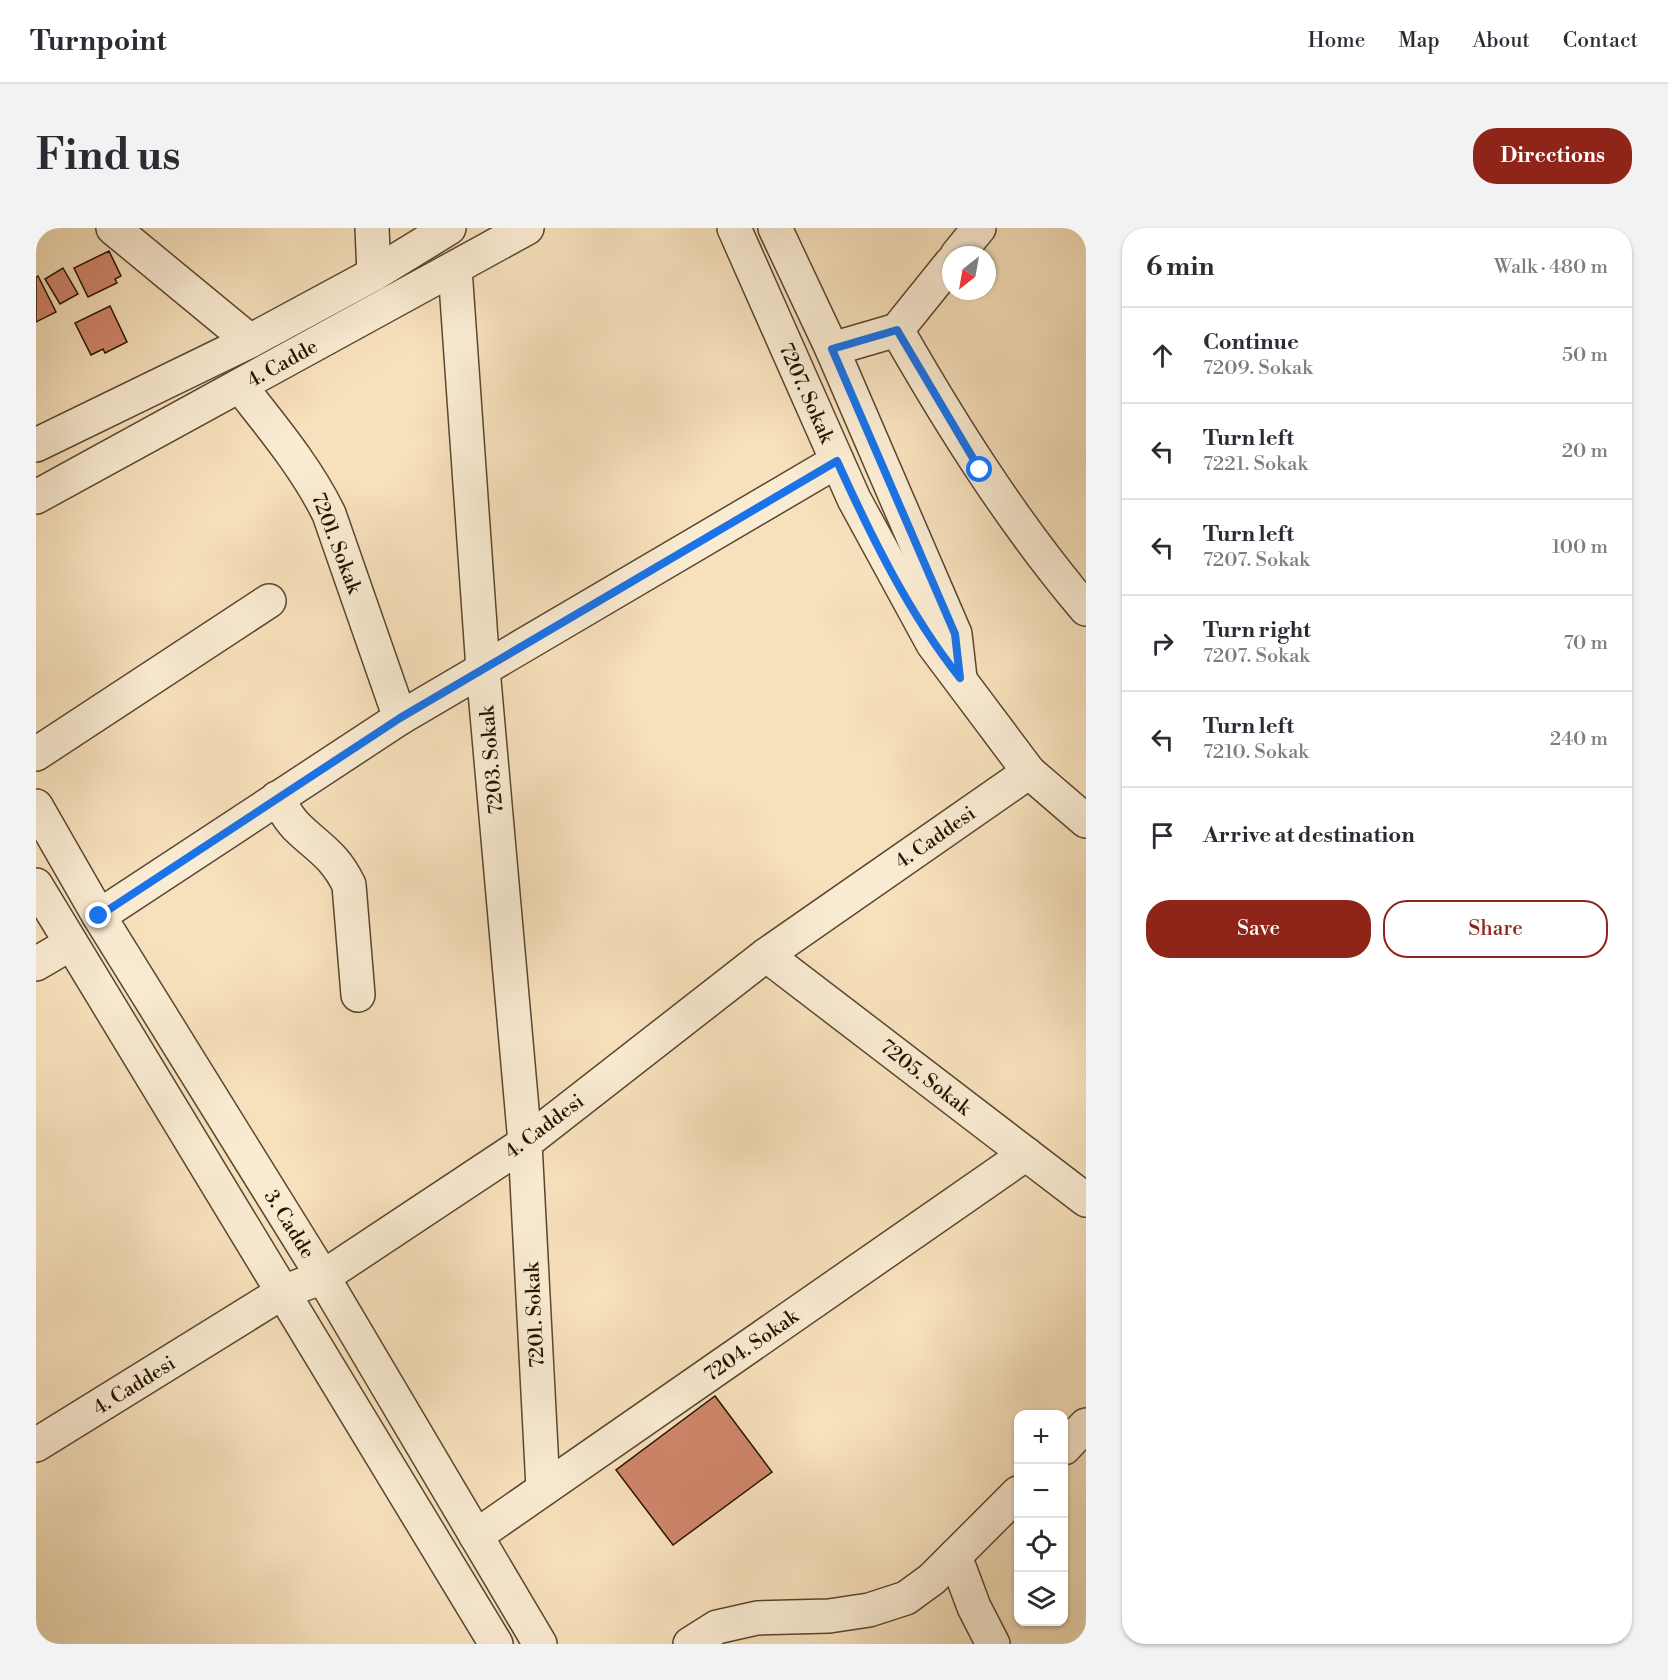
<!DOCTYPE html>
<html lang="en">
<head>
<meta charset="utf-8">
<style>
	body { margin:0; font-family:"Libre Bodoni",serif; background:#f2f2f3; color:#2b2b33 }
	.controls { position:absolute; right:18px; bottom:18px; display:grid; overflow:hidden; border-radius:12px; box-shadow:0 2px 4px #0004 }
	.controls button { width:54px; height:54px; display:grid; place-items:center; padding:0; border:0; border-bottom:2px solid #e1e1e2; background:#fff; color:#2b2b33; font:30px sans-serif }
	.compass { position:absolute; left:906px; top:18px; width:54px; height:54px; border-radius:50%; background:#fff; box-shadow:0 2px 4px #0004; rotate:211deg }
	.stop { position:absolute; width:18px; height:18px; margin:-14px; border:4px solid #1a73e8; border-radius:50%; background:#fff }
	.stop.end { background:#1a73e8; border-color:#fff; box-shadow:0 2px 6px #0008 }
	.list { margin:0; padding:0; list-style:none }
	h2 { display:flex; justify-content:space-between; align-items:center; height:78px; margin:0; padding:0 24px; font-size:26px }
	h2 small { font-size:20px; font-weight:400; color:#7c7c81 }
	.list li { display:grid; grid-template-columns:39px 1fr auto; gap:18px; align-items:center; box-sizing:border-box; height:96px; padding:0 24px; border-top:2px solid #e1e1e2 }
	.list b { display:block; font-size:22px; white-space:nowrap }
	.list p { margin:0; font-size:20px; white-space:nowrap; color:#7c7c81 }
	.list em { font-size:20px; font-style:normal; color:#7c7c81 }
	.actions { display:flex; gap:12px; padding:18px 24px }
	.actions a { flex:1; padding:14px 0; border:2px solid #8f2418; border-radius:24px; text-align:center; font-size:21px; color:#8f2418 }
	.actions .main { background:#8f2418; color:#fff }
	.icon { flex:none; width:33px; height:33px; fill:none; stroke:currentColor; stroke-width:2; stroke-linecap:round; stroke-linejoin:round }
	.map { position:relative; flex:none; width:1050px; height:1416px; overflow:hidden; border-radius:24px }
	header { display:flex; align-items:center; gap:36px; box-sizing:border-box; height:84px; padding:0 30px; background:#fff; border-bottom:2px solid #e1e1e2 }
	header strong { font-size:28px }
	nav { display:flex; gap:33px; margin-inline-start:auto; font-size:21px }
	.intro { display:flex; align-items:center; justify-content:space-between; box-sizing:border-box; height:144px; padding:0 36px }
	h1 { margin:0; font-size:42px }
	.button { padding:15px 27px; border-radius:24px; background:#8f2418; color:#fff; font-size:21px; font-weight:700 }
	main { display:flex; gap:36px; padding:0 36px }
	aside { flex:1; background:#fff; border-radius:24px; box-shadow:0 2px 4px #0004 }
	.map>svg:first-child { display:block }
	.building { fill:#d1866c; stroke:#251300; stroke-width:1.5 }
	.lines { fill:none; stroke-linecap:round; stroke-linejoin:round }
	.minor-casing { stroke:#5a462f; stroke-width:36 }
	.minor { stroke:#faecd3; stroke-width:33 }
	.route { stroke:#1a73e8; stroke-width:8 }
	.labels { text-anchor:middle; stroke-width:5; stroke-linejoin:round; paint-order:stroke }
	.street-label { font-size:20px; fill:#251300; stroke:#faecd3 }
</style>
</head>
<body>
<header>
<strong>Turnpoint</strong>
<nav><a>Home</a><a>Map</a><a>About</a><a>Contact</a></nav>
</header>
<div class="intro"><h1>Find us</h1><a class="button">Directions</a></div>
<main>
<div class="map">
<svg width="1050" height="1416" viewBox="0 0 1050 1416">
	<rect width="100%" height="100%" fill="#f7e1bc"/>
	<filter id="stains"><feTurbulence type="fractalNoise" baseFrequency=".00333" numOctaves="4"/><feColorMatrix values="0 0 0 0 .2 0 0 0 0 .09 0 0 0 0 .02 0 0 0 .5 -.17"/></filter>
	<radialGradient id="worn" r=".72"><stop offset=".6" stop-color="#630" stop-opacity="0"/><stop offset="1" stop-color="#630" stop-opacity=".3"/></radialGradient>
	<g class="building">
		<polygon points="73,23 85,48 79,51 81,55 52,69 38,40"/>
		<polygon points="27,40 42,66 24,76 9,51"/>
		<polygon points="2,48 20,84 0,94 0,49"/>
		<polygon points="74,78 91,114 69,125 67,121 55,127 39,95"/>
		<polygon points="679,1168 736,1244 637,1317 580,1242"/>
	</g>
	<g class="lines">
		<g class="minor-casing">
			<g id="minor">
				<polyline points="77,0 214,113"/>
				<polyline points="336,0 338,46"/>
				<polyline points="698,0 818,271 897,416 993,544 1050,593"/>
				<polyline points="739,0 796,121 919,406 924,450"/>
				<polyline points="921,27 943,0"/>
				<polyline points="419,41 447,441 489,915 507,1260"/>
				<path d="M 861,102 C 917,200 977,295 1050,381"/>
				<polyline points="796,121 861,102 915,35"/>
				<path d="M 204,158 C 236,199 270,239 293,286 L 364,490"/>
				<polyline points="0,217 214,113 338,46 413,0"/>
				<polyline points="0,269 491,0"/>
				<polyline points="0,526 233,373"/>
				<path d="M 241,570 C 247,580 252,590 260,598 C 282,620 298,626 313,657 L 322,767"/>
				<polyline points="0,578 63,688 287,1049 504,1416"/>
				<polyline points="0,657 460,1416"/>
				<polyline points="63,688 364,490 801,233"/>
				<polyline points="730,727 1050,972"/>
				<polyline points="0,736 34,716"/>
				<polyline points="0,1217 247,1064 287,1049 489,915 730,727 993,544"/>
				<polyline points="1028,1220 1050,1197"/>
				<polyline points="440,1308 990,926"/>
				<polyline points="919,1328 938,1379 957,1416"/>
				<polyline points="654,1416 681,1399 721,1390 793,1388 833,1382 870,1370 896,1351 982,1265"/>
			</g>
		</g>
		<use href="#minor" class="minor"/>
	</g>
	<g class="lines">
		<path class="route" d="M 63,688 L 364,490 L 801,233 C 835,308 873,386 924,450 L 919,406 L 796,121 L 861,102 L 944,242"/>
	</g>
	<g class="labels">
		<g class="street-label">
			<text transform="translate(246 135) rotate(-29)" y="7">4. Cadde</text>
			<text transform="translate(771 165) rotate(66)" y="7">7207. Sokak</text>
			<text transform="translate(301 315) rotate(69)" y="7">7201. Sokak</text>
			<text transform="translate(455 532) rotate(-95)" y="7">7203. Sokak</text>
			<text transform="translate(899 609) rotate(-35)" y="7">4. Caddesi</text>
			<text transform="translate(890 849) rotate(38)" y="7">7205. Sokak</text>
			<text transform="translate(508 898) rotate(-37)" y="7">4. Caddesi</text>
			<text transform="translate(254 996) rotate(58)" y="7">3. Cadde</text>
			<text transform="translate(498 1087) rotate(-93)" y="7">7201. Sokak</text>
			<text transform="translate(715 1117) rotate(-35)" y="7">7204. Sokak</text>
			<text transform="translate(98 1157) rotate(-32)" y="7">4. Caddesi</text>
		</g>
	</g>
	<rect width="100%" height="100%" filter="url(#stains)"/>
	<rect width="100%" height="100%" fill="url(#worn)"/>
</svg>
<div class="controls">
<button>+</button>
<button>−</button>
<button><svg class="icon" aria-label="locate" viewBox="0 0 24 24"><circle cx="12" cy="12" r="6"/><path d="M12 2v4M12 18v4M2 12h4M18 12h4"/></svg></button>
<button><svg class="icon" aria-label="layers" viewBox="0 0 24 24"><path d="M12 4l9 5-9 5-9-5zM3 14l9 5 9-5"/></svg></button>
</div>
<svg class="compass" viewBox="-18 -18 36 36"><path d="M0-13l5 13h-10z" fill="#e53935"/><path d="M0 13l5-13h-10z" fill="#7c7c81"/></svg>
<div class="stop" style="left:944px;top:242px"></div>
<div class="stop end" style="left:63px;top:688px"></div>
</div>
<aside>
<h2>6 min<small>Walk · 480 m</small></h2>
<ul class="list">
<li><svg class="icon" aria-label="ahead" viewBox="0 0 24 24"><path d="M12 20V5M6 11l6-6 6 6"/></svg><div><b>Continue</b><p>7209. Sokak</p></div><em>50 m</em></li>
<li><svg class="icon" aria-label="left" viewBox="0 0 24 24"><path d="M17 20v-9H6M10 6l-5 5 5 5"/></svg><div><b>Turn left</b><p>7221. Sokak</p></div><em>20 m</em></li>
<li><svg class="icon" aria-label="left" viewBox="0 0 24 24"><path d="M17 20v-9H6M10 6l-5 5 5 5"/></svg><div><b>Turn left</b><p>7207. Sokak</p></div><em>100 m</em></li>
<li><svg class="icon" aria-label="right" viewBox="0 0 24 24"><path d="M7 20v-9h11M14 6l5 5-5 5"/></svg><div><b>Turn right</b><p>7207. Sokak</p></div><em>70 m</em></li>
<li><svg class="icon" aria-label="left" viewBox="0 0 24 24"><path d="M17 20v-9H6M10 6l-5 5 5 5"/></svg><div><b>Turn left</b><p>7210. Sokak</p></div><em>240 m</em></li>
<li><svg class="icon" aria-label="arrive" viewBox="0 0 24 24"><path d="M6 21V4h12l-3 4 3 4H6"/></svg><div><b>Arrive at destination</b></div></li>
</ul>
<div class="actions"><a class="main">Save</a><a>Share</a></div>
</aside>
</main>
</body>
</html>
